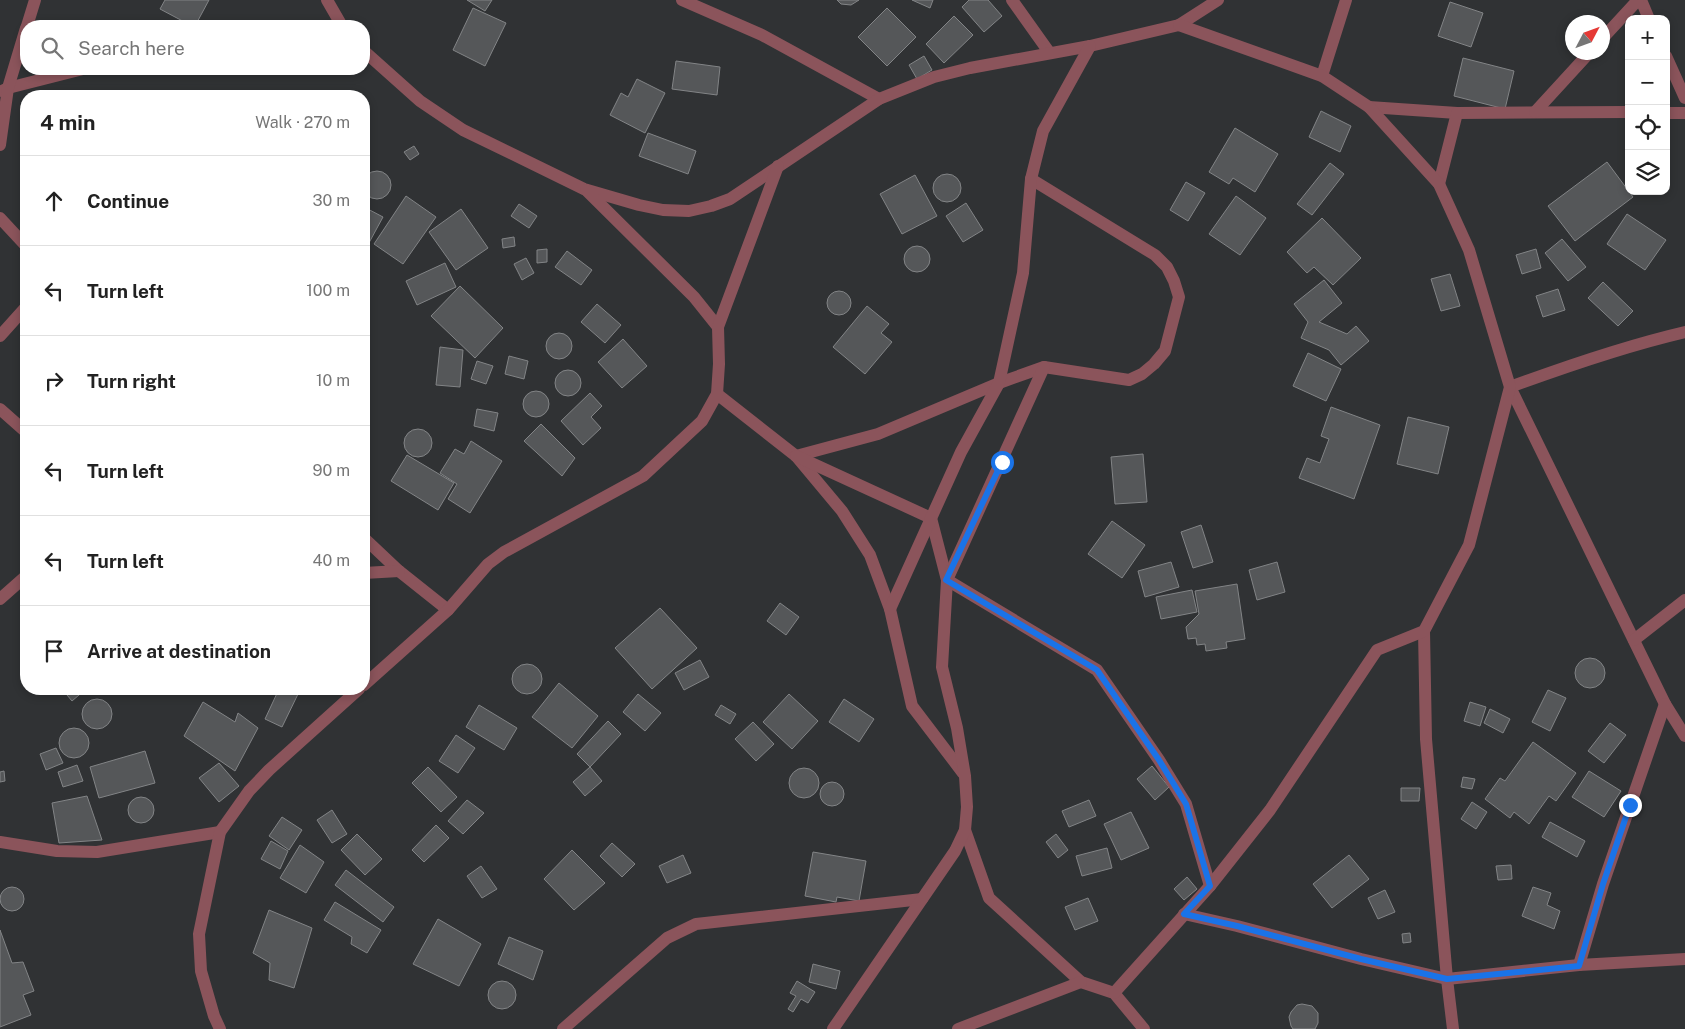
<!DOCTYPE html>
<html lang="en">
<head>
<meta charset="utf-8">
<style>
	body { margin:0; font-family:"Public Sans",sans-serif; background:#f6f6f6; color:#222 }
	.controls { position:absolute; right:15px; top:15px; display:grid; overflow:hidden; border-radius:10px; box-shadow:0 2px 8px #0003 }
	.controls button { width:45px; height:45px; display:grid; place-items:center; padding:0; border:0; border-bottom:1px solid #e0e0e0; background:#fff; color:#222; font:25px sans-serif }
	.compass { position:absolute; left:1565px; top:15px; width:45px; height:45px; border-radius:50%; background:#fff; box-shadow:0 2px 8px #0003; rotate:49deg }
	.stop { position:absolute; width:15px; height:15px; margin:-11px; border:4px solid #1a73e8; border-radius:50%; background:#fff }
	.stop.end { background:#1a73e8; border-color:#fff; box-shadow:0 1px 5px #0008 }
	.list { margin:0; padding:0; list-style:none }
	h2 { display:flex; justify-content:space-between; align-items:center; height:65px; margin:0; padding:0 20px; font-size:21px }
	h2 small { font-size:16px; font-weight:400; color:#767676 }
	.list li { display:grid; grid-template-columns:32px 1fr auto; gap:15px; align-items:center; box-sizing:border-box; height:90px; padding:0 20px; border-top:1px solid #e0e0e0 }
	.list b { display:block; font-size:19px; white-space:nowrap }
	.list em { font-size:16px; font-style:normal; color:#767676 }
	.icon { flex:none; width:28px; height:28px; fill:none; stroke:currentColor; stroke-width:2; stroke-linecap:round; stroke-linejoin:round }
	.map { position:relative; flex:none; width:1685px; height:1029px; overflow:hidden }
	.search { position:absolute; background:#fff; box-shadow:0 2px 8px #0003; left:20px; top:20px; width:350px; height:55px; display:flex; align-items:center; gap:12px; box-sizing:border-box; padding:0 18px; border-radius:20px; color:#767676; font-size:19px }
	.panel { position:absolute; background:#fff; box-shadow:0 2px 8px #0003; left:20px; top:90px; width:350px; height:605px; border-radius:20px }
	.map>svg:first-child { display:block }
	.building { fill:#555759; stroke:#828486 }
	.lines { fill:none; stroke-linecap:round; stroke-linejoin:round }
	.minor { stroke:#8b545b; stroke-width:12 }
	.route { stroke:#1a73e8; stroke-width:6 }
</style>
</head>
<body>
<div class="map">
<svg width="1685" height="1029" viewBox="0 0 1685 1029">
	<rect width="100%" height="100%" fill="#303234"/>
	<g class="building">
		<polygon points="165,0 209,0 195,26 192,26 160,9"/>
		<polygon points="467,0 492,0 485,11"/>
		<polygon points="837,0 859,0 851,5 841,4"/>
		<polygon points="912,0 933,0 930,8"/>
		<polygon points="969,0 988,0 1002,16 984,32 962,7"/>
		<polygon points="1450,2 1483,13 1471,47 1438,36"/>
		<polygon points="473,8 506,23 485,66 453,50"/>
		<polygon points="887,8 916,37 887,66 858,37"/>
		<polygon points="954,16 973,35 944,63 926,44"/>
		<polygon points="924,56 932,70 917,79 909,65"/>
		<polygon points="1463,58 1514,71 1505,109 1454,96"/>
		<polygon points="676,61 720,67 717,95 672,89"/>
		<polygon points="637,79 665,93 645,133 610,115 621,93 628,97"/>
		<polygon points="1321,111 1351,126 1340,152 1309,137"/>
		<polygon points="1235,128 1278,154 1255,192 1233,178 1229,184 1209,172"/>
		<polygon points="648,133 696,151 688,174 639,156"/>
		<polygon points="414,146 419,154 410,160 404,152"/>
		<polygon points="1607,162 1633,197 1575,241 1548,206"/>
		<polygon points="1330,163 1344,174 1312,215 1297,204"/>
		<circle cx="377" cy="185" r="14"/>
		<circle cx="947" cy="188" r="14"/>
		<polygon points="915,175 937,216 902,234 880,194"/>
		<polygon points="1186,182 1205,193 1188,221 1170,210"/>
		<polygon points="406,196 436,217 403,264 374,244"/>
		<polygon points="1236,196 1266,218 1240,255 1209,234"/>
		<polygon points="966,203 983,230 963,242 946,216"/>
		<polygon points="519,204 537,216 529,228 511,216"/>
		<polygon points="364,207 383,217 364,252"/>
		<polygon points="461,209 488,248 456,270 429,232"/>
		<polygon points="1627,214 1666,240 1645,270 1607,244"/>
		<polygon points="1322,218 1361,258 1333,285 1314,267 1307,273 1287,252"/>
		<polygon points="514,237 515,246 503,248 502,239"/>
		<polygon points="1562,239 1586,267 1568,281 1545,253"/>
		<circle cx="917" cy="259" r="13"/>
		<polygon points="547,249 547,262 537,263 537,250"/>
		<polygon points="1536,249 1541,268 1522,274 1516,255"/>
		<polygon points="567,251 592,270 581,285 555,267"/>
		<polygon points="526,258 534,273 522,280 514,264"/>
		<polygon points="445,263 456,287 417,305 406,281"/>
		<polygon points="1450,274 1460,306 1441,311 1431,279"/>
		<polygon points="1324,280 1342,303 1319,322 1347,334 1356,326 1369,341 1341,365 1329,350 1301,338 1308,322 1294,304"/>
		<polygon points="1603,282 1633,311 1618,326 1588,298"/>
		<polygon points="460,286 503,328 475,358 431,316"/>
		<polygon points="1558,289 1565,310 1543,317 1536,296"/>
		<circle cx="839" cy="303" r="12"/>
		<polygon points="597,304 621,325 605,343 581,322"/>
		<polygon points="867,306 889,324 881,333 892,342 865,374 833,347"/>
		<circle cx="559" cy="346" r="13"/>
		<polygon points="623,339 647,366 622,388 598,362"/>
		<polygon points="440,347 463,350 460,387 436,385"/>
		<polygon points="1308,353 1341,369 1326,401 1293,386"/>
		<polygon points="509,356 528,361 524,379 505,374"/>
		<polygon points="477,361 493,366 486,384 471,379"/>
		<circle cx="568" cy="383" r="13"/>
		<circle cx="536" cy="404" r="13"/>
		<polygon points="590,393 602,406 591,417 601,428 583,445 561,421"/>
		<polygon points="1331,407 1380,425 1354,499 1299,478 1307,458 1320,463 1329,439 1321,436"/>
		<polygon points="477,409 498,413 494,431 474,426"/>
		<polygon points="1408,417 1449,427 1438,474 1397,464"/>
		<polygon points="541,424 575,458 562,476 524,441"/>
		<circle cx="418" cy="443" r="14"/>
		<polygon points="471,441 502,461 470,513 448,499 457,484 440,473 455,449 464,454"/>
		<polygon points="1143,454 1147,502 1115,504 1111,457"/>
		<polygon points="407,455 454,483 438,510 391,481"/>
		<polygon points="1112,521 1145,545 1122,578 1088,554"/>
		<polygon points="1201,525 1213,562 1193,568 1181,532"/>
		<polygon points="1171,562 1179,587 1145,597 1138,571"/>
		<polygon points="1277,562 1285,592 1257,600 1249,570"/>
		<polygon points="1237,584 1245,639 1226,642 1227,648 1206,651 1205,644 1197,645 1196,638 1188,639 1186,627 1199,614 1195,591"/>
		<polygon points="1192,590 1197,612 1161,619 1156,597"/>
		<polygon points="780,603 799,617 786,635 767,621"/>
		<polygon points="660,608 697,648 652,689 615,648"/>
		<circle cx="1590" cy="673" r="15"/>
		<polygon points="700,660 709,677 684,690 675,673"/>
		<circle cx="527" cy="679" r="15"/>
		<polygon points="559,683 598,716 572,748 532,717"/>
		<polygon points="62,689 86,689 72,701"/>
		<polygon points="279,689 292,689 299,692 282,727 265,719"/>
		<polygon points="1548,690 1566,698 1550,731 1532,722"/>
		<polygon points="638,694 661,713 645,731 623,712"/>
		<polygon points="789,694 818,721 792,749 763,722"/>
		<circle cx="97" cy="714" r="15"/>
		<polygon points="844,699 874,719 859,742 829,722"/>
		<polygon points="203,702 235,722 238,713 258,728 235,771 184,736"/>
		<polygon points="1470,702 1486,707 1480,726 1464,721"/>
		<polygon points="479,705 517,728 504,750 466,727"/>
		<polygon points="721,705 736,714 730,724 715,715"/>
		<polygon points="1490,709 1510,719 1503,733 1484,723"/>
		<polygon points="608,721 621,734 590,767 577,754"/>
		<polygon points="753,722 774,744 756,761 735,739"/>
		<polygon points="1610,723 1626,735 1604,763 1588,751"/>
		<circle cx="74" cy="743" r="15"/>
		<polygon points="456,735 475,748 458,773 439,761"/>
		<polygon points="1533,742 1576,773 1556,801 1549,796 1529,824 1514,812 1510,818 1485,799 1500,778 1505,781"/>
		<polygon points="56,748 63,763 46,770 40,754"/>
		<polygon points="145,751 155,783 99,798 90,767"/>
		<polygon points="219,763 239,786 219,802 199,778"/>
		<polygon points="77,765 83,781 63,787 58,772"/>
		<polygon points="1152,766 1169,787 1155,800 1137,779"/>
		<polygon points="428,767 457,797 441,812 412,783"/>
		<polygon points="590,767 602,781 585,796 573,782"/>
		<circle cx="804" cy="783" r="15"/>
		<polygon points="4,771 5,781 0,782 0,772"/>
		<polygon points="1589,771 1621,791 1604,817 1572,797"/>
		<polygon points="1463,777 1475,779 1472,789 1461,787"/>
		<circle cx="832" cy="794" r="12"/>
		<polygon points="1401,788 1420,788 1419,801 1401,801"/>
		<polygon points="87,796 102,840 59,843 52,803"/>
		<circle cx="141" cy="810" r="13"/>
		<polygon points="467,800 484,813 463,834 448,821"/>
		<polygon points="1089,800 1096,816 1069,827 1062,811"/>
		<polygon points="1472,802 1487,812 1476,829 1461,819"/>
		<polygon points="332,810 347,834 332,843 317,820"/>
		<polygon points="1131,812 1149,848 1121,860 1104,824"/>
		<polygon points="282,817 302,830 289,850 269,836"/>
		<polygon points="1550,822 1585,841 1577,857 1542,837"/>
		<polygon points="436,825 449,838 424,862 412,850"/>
		<polygon points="357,834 382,859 365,875 341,850"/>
		<polygon points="1056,834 1068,850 1058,858 1046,842"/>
		<polygon points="271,841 288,851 280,869 261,859"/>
		<polygon points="612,843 635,864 622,877 600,856"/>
		<polygon points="300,845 324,862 306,893 280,878"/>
		<polygon points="1107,848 1112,868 1082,876 1076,856"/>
		<polygon points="572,850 605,883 574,910 544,879"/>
		<polygon points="813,852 866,861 859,901 837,897 836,902 805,896"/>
		<polygon points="683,855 691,873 667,883 659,866"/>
		<polygon points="1349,855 1369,879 1332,908 1313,884"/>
		<polygon points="1511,865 1512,879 1498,880 1496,866"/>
		<polygon points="481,866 497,889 482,898 467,876"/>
		<polygon points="346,870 394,907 383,922 335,885"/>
		<polygon points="1187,877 1197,889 1184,900 1174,889"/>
		<circle cx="12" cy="899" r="12"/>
		<polygon points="1533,887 1551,893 1547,905 1560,911 1554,929 1522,916"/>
		<polygon points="1385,890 1395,912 1378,919 1368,898"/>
		<polygon points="1088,898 1098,921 1075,930 1065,907"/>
		<polygon points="335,902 381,930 367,953 351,944 352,937 324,920"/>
		<polygon points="269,910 312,928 294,988 269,980 270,963 253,953"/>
		<polygon points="438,919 481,944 459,986 413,964"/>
		<polygon points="0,930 12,963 23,962 34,991 23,995 31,1015 0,1027"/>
		<polygon points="1410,933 1411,942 1403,943 1402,934"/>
		<polygon points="509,937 543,951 533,980 498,964"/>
		<polygon points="813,964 840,971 836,989 809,982"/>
		<polygon points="797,981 815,992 808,1003 801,999 793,1012 788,1009 796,996 790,993"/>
		<circle cx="502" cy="995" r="14"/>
		<polygon points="1302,1004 1312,1006 1318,1013 1318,1023 1315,1029 1293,1029 1291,1026 1289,1017 1291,1012 1297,1005"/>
	</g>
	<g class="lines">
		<g class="minor">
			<polyline points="327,0 342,26"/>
			<polyline points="682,0 762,35 879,99"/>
			<polyline points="1012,0 1049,52"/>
			<polyline points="1641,0 1649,19"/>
			<polyline points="27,26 35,0"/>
			<polyline points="1602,39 1638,0"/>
			<polyline points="364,51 420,101 463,130 584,189 639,205 663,210 689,211 711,206 730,199 879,99 934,77 970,68 1090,46 1179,25 1218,0"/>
			<polyline points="1666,56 1685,98"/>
			<polyline points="1322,76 1346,0"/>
			<polyline points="2,91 8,88 83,69"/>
			<polyline points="1369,107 1457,113 1629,112"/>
			<polyline points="1535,112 1590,52"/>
			<polyline points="1666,113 1685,113"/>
			<polyline points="0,145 8,88 26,28"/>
			<polyline points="1439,184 1457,113"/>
			<polyline points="586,190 694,297 718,327"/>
			<polyline points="0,218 26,246"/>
			<path d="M 1685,332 C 1625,346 1567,366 1510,387 L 1665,704 L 1685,736"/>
			<polyline points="0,336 26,307"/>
			<polyline points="717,394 796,456 842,511 870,555 890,609 912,706 963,773"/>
			<polyline points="0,409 26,432"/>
			<polyline points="796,456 878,434 999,383 1044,367 1129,380 1142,374 1154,364 1165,351 1179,297 1174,281 1167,267 1155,255 1031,179"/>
			<polyline points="796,456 931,518 947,580 1097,670 1159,760 1186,804 1210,886"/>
			<polyline points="364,538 399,571 448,610"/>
			<polyline points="364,573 399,571"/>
			<polyline points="0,599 26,576"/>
			<polyline points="890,609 961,452 999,383 1023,273 1031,179 1043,131 1090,46"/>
			<polyline points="1424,631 1426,739 1447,979 1453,1029"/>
			<polyline points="1634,640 1685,600"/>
			<polyline points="364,685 448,610 488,564 504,552 643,476 702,421 717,394 719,364 718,327 778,166"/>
			<polyline points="965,830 989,898 1081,982 1114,993 1144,1029"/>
			<polyline points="0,842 57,851 97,852 220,832"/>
			<polyline points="1184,914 1237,926 1361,959 1447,979 1579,965 1685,959"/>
			<polyline points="1579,965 1603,884 1665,704"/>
			<polyline points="1114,993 1210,886 1270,810 1377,650 1424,631 1469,545 1510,387 1469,250 1439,184 1369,107 1322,76 1179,25"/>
			<polyline points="220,1029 214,1016 201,971 199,934 220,832 249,791 269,770 359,689"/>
			<polyline points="563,1029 667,938 696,924 922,899"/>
			<polyline points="833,1029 955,851 965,830 967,807 965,776 957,728 942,667 947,580 1044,367"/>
			<polyline points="958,1029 1081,982"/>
		</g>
	</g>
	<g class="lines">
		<polyline class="route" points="1002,462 946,580 1097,670 1159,760 1186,804 1210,886 1184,914 1237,926 1361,959 1447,979 1579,966 1603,884 1630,805"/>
	</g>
</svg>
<div class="controls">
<button>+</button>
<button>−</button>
<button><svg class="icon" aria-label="locate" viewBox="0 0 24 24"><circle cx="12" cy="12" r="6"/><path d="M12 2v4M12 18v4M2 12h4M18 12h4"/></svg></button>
<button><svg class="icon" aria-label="layers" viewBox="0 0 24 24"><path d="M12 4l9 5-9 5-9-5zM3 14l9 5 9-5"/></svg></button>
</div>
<svg class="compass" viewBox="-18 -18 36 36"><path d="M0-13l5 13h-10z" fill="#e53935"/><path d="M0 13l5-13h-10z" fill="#767676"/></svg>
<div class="stop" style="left:1002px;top:462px"></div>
<div class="stop end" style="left:1630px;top:805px"></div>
<div class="search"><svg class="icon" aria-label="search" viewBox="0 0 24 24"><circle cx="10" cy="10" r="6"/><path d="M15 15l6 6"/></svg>Search here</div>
<section class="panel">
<h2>4 min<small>Walk · 270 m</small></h2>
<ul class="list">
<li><svg class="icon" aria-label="ahead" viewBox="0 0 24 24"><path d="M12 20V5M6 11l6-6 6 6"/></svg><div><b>Continue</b></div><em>30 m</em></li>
<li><svg class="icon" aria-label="left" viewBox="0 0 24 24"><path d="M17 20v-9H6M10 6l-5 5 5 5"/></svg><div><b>Turn left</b></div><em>100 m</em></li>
<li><svg class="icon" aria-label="right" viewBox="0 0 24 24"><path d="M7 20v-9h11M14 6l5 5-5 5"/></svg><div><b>Turn right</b></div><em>10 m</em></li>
<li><svg class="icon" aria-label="left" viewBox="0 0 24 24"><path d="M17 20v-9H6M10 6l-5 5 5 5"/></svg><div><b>Turn left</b></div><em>90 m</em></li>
<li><svg class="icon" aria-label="left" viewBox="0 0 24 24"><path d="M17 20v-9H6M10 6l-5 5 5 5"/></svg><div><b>Turn left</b></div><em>40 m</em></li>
<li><svg class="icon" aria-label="arrive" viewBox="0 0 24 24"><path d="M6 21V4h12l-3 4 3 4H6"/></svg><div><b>Arrive at destination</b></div></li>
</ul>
</section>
</div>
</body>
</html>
